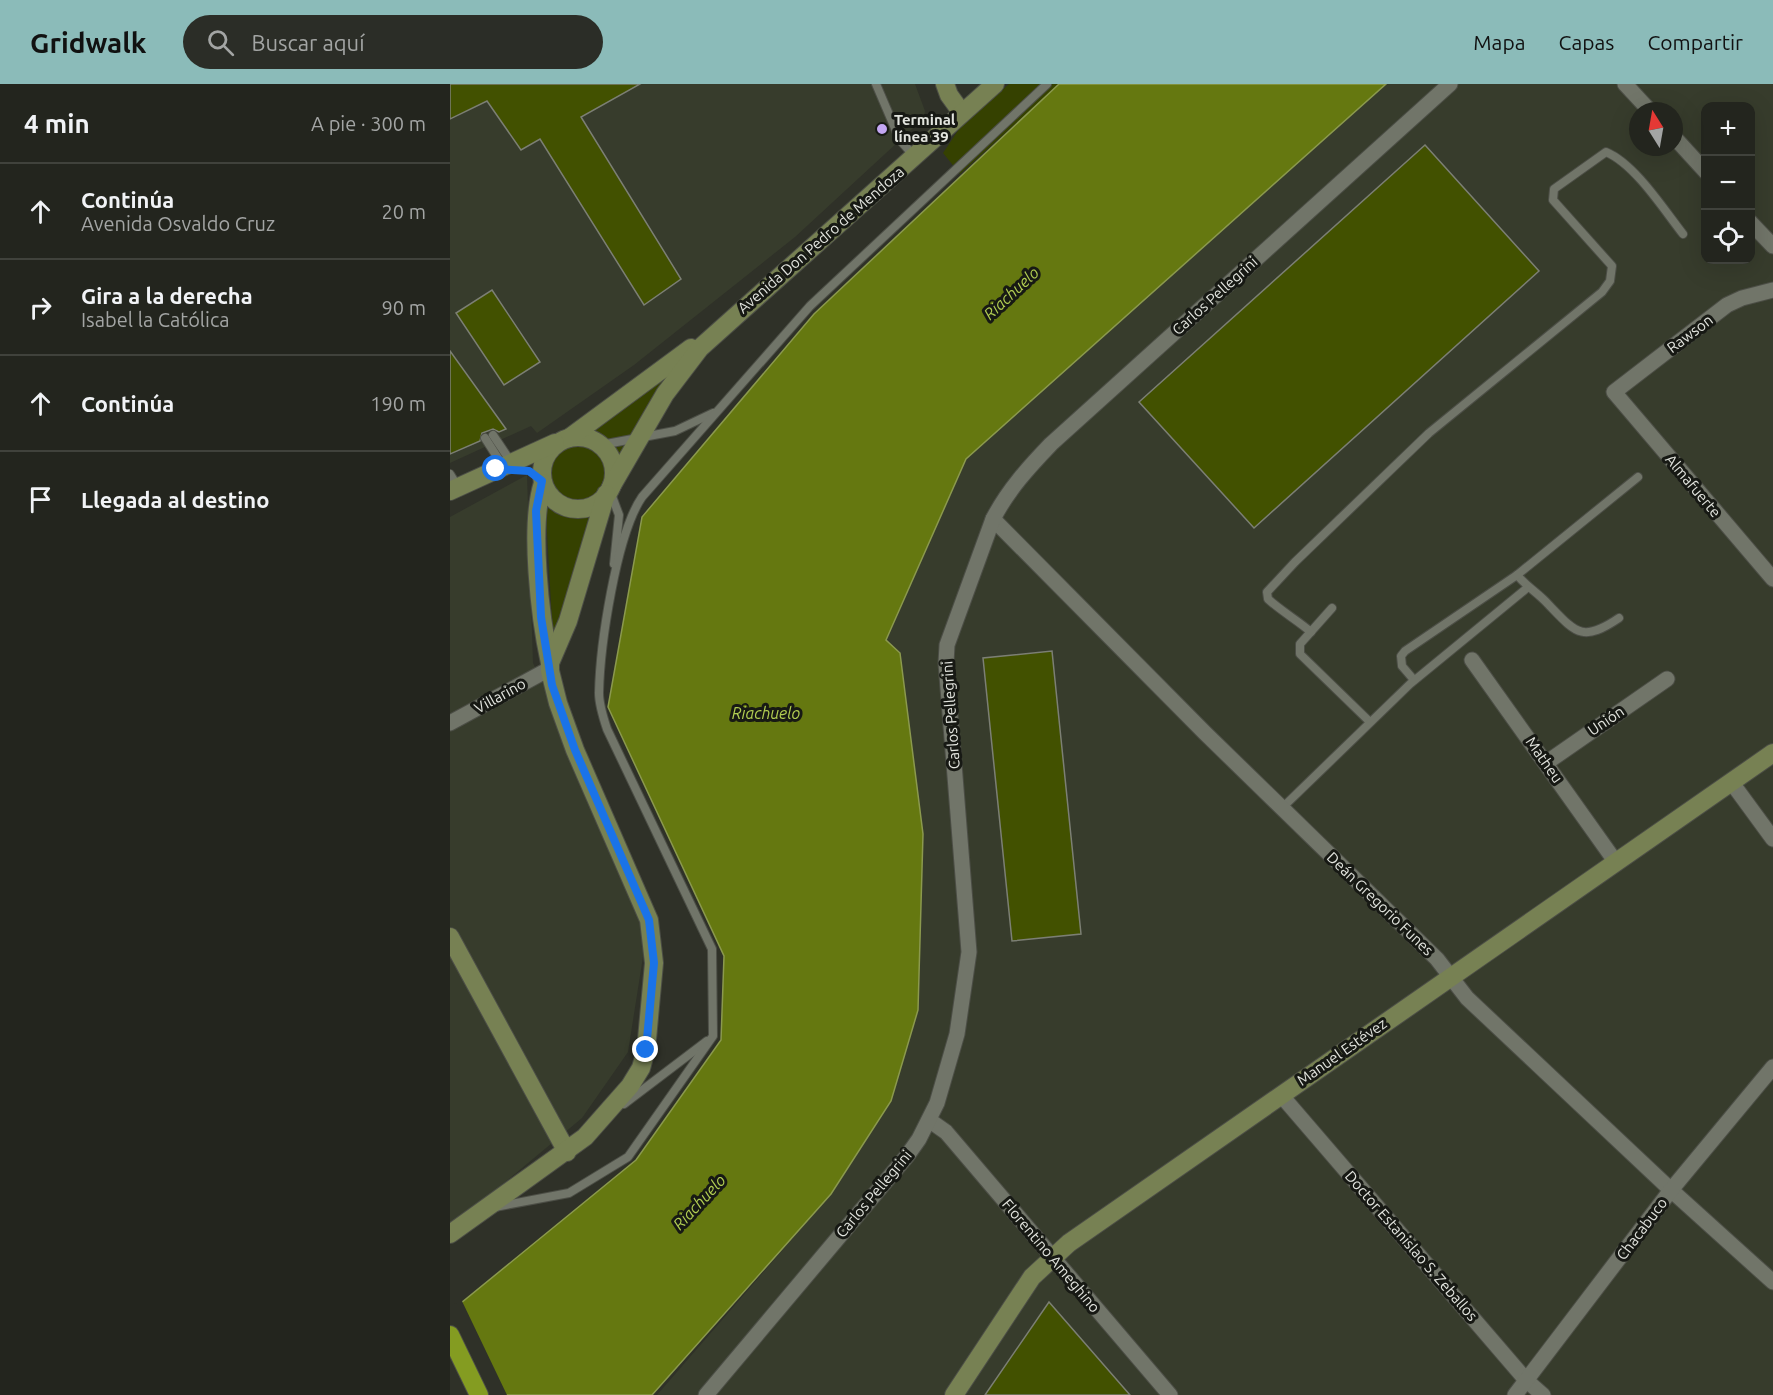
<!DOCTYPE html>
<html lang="es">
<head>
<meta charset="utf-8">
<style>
	body { margin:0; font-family:Ubuntu,sans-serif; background:#2b2d27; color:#f1f3f6 }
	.controls { position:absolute; right:18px; top:18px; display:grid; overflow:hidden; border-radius:12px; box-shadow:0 6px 24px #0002 }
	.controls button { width:54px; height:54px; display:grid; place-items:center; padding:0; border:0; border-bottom:2px solid #40423c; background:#23251e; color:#f1f3f6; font:30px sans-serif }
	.compass { position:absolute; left:1179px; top:18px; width:54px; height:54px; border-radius:50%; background:#23251e; box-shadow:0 6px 24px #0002; rotate:349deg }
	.stop { position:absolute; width:18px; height:18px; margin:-14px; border:4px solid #1a73e8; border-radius:50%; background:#fff }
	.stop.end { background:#1a73e8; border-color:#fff; box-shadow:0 2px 6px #0008 }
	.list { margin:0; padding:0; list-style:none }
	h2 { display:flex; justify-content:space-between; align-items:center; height:78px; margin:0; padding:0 24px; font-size:26px }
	h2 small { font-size:20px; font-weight:400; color:#a3a5a4 }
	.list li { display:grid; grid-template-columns:39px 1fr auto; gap:18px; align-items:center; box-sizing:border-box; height:96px; padding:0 24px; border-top:2px solid #40423c }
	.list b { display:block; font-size:22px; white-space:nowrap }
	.list p { margin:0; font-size:20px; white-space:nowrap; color:#a3a5a4 }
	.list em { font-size:20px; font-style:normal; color:#a3a5a4 }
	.icon { flex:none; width:33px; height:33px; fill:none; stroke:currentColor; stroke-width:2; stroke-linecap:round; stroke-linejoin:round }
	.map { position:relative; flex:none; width:1323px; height:1311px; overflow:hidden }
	header { display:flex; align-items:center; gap:36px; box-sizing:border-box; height:84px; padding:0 30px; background:#8bbbb9; color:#111 }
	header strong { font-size:28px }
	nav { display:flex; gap:33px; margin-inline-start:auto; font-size:21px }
	.search { width:420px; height:54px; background:#2b2d27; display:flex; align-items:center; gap:15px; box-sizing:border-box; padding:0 21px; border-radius:33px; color:#a3a5a4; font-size:22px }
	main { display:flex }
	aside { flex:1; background:#23251e }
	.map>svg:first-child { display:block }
	.built { fill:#373c2c; fill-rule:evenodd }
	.green { fill:#354100 }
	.water { fill:#657810; stroke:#8b994e; stroke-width:1.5 }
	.pier { fill:#2f3128 }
	.building { fill:#425100; stroke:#7c7f74; stroke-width:1.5 }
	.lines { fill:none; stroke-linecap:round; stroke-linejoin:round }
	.service-casing { stroke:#4c4e46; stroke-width:10 }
	.minor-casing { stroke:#4c4e46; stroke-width:17 }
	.secondary-casing { stroke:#4c4e46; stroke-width:20 }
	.motorway-casing { stroke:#4c4e46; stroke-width:20 }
	.service { stroke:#717569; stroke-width:8 }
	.minor { stroke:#717569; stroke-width:15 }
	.secondary { stroke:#778153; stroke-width:18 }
	.motorway { stroke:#849c21; stroke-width:18 }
	.route { stroke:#1a73e8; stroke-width:8 }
	.poi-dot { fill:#c3a7f2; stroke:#171914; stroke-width:2 }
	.labels { text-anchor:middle; stroke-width:6; stroke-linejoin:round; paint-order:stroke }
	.poi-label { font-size:15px; font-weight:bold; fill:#e3e5df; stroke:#171914; text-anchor:start }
	.street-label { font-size:15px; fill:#e3e5df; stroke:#171914 }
	.water-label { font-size:16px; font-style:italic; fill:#b2ce52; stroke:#171914 }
</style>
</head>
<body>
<header>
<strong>Gridwalk</strong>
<div class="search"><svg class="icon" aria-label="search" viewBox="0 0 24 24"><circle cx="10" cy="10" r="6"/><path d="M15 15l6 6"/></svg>Buscar aquí</div>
<nav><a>Mapa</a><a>Capas</a><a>Compartir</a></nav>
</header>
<main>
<aside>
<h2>4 min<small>A pie · 300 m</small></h2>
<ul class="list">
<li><svg class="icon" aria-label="ahead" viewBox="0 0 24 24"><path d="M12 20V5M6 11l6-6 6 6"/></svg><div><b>Continúa</b><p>Avenida Osvaldo Cruz</p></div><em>20 m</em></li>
<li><svg class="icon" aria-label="right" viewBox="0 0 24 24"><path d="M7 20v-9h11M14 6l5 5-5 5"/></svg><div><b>Gira a la derecha</b><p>Isabel la Católica</p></div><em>90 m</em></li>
<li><svg class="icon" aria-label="ahead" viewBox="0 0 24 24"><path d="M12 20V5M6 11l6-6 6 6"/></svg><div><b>Continúa</b></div><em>190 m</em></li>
<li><svg class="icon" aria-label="arrive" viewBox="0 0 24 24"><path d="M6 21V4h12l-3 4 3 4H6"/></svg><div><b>Llegada al destino</b></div></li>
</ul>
</aside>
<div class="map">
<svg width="1323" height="1311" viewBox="0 0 1323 1311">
	<rect width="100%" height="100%" fill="#2f3128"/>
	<g class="built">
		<polygon points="0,0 465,0 475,27 474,34 345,153 184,281 87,349 81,342 0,379"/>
		<path d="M 936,0 L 1323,0 L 1323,1311 L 207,1311 L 381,1110 L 441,1017 L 436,556 L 516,375 ZM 1256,22 L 1300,22 L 1300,176 L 1256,176 ZM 1188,27 L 1224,27 L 1224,63 L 1188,63 Z"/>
		<polygon points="77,391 83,579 201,822 178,968 132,1034 0,1144 0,433"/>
	</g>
	<g class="green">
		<polygon points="559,0 609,0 510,90 493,69 509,45"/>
		<polygon points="230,277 166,379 155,356 132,349"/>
		<circle cx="128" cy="388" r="28"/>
		<path d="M 95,412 C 114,430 122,432 147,423 L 103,555 Z"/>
	</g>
	<polygon class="water" points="609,0 936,0 516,375 436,556 450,569 473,750 468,926 441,1017 381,1110 202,1311 0,1311 0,1228 186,1076 271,956 274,872 158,623 192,433 364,230"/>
	<polygon class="pier" points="11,1215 57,1311 0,1311 0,1224"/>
	<g class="building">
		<polygon points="0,0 190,0 131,33 231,195 194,221 90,55 71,66 37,17 0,35"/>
		<polygon points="975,61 1089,187 804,444 689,318"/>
		<polygon points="42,206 90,278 54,301 6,229"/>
		<polygon points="0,267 56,345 49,348 43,345 32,349 30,357 0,370"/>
		<polygon points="602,567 631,850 562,857 533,574"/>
		<polygon points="599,1218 680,1311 535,1311"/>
	</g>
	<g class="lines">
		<g class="service-casing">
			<g id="service">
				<polyline points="426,0 450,56 464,72"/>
				<polyline points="43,351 61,378"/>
				<polyline points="35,354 53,382"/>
				<polyline points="151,361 225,347 263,329"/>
				<polyline points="0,390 8,403"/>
				<polyline points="160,407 169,431 164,480"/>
				<path d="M 1067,491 C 1077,503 1088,509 1098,520 C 1126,549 1132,559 1169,534"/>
				<polyline points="882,524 850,560 850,570 920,638"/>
				<path d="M 861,548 C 847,536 831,527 818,515 L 817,508 L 845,478 L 979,349 L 1152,208 L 1160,197 L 1162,182 L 1103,116 L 1104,105 L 1156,68 C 1185,80 1214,126 1233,150"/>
				<polyline points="964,596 952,582 951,572 955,567 1067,491 1188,393"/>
				<polyline points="832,724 960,600 1077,504"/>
				<polyline points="174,1020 257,957"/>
				<path d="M 45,1123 L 119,1109 L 178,1073 L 263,952 L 262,865 L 157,645 C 153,633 149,621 149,609 C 150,562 166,451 192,413 L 360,222 L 597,0"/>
			</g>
		</g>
		<g class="minor-casing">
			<g id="minor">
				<polyline points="1175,0 1200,27"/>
				<polyline points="1224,53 1256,88"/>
				<polyline points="1300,138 1323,162"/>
				<polyline points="1323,206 1292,214 1277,221 1164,308 1323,495"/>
				<polyline points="543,435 755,649 987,875 1017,914 1221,1106 1323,1198"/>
				<polyline points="1022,576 1165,777"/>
				<polyline points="0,639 101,584"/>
				<polyline points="1096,679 1217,595"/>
				<polyline points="1282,699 1323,755"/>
				<polyline points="831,1011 1076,1296 1093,1311"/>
				<polyline points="479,1036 496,1048 720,1311"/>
				<path d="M 256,1311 L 457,1072 L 469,1055 L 487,1019 L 507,950 L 519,868 L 496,579 L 497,561 L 543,435 C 558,406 578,384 601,360 L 1000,0"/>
				<polyline points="1065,1311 1221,1106 1323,983"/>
			</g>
		</g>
		<g class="secondary-casing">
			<g id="secondary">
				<polyline points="495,0 499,11 512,29"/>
				<circle cx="128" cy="389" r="36"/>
				<polyline points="119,354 241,264"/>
				<path d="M 93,399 C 79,441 90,534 100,579"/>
				<polyline points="161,403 215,310 250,264 545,0"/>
				<polyline points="0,407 105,359"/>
				<polyline points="0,853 117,1068"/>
				<polyline points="0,1150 135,1053 180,1002 191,984 196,966 204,879 199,836 125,666 108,619 100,587 100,579 118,537 156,410"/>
				<polyline points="504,1311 582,1193 619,1159 1323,669"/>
			</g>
		</g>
		<g class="motorway-casing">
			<polyline id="motorway" points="0,1251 29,1311"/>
		</g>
		<use href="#service" class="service"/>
		<use href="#minor" class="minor"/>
		<use href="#secondary" class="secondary"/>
		<use href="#motorway" class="motorway"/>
	</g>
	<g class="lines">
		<polyline class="route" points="46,385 79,387 92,397 86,427 91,533 102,601 125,666 199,836 204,879 196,966"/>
	</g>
	<circle class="poi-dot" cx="432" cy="45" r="6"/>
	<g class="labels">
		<g class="poi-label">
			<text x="444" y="41">Terminal<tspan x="444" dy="17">línea 39</tspan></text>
		</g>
		<g class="street-label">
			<text transform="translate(371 156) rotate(-41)" y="5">Avenida Don Pedro de Mendoza</text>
			<text transform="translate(765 212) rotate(-42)" y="5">Carlos Pellegrini</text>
			<text transform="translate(1240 250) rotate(-37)" y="5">Rawson</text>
			<text transform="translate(1243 402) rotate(50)" y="5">Almafuerte</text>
			<text transform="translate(50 612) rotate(-29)" y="5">Villarino</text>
			<text transform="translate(501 631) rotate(-94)" y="5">Carlos Pellegrini</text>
			<text transform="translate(1156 637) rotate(-34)" y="5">Unión</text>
			<text transform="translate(1094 676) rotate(55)" y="5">Matheu</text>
			<text transform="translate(930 820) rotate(44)" y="5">Deán Gregorio Funes</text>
			<text transform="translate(892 968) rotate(-35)" y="5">Manuel Estévez</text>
			<text transform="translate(424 1110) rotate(-50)" y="5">Carlos Pellegrini</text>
			<text transform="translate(1192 1145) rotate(-53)" y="5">Chacabuco</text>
			<text transform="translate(961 1162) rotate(49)" y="5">Doctor Estanislao S. Zeballos</text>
			<text transform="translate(601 1172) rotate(50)" y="5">Florentino Ameghino</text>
		</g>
		<g class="water-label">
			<text transform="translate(561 209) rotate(-43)" y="6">Riachuelo</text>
			<text x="316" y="635">Riachuelo</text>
			<text transform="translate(249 1118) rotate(-47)" y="6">Riachuelo</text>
		</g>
	</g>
</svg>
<div class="controls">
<button>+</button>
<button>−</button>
<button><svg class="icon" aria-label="locate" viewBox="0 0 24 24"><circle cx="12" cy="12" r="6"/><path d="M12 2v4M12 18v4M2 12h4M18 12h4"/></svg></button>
</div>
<svg class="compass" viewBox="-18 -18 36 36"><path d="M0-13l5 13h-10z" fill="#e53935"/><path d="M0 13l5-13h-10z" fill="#a3a5a4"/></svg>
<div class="stop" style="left:46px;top:385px"></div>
<div class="stop end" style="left:196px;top:966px"></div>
</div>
</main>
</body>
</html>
